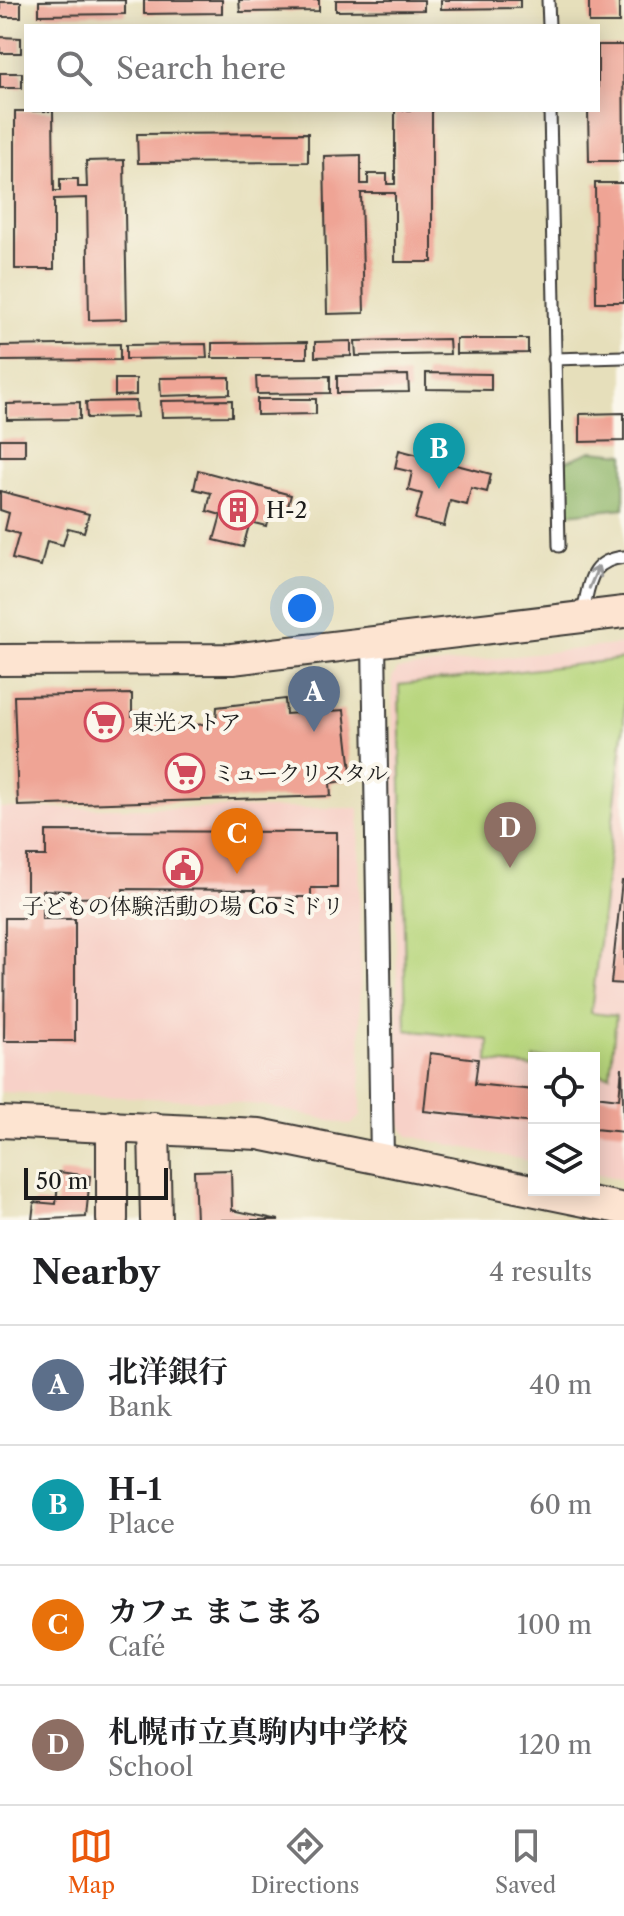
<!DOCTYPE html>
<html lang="en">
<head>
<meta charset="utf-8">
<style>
	body { margin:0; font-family:"Libre Caslon Text","Noto Serif JP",serif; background:#f6f6f6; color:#202124 }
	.controls { position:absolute; right:24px; bottom:24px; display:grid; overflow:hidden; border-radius:0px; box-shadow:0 4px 20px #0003 }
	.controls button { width:72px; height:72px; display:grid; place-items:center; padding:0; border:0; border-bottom:2px solid #e0e0e0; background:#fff; color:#202124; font:40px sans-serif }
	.scale { position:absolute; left:24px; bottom:20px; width:144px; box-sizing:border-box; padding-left:8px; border:4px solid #1c1c1c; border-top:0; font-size:22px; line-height:28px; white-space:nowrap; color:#1c1c1c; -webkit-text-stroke:6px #fbf7ec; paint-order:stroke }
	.you { position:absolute; left:302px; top:608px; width:28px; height:28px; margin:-20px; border:6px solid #fff; border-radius:50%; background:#1a73e8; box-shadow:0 0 0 12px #1a73e833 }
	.badge { display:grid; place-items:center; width:52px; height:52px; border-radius:50%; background:#ea580c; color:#fff; font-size:26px; font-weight:700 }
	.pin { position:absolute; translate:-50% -66px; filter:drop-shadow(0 2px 4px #0008) }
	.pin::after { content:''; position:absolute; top:42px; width:28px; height:24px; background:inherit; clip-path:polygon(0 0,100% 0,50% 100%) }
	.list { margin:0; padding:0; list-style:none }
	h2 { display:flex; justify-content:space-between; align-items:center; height:104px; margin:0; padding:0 32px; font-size:34px }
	h2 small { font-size:26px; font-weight:400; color:#757577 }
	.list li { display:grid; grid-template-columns:52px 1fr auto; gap:24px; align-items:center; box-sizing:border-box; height:120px; padding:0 32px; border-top:2px solid #e0e0e0 }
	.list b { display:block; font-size:30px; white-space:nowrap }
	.list p { margin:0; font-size:26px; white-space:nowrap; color:#757577 }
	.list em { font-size:26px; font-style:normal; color:#757577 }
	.icon { flex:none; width:44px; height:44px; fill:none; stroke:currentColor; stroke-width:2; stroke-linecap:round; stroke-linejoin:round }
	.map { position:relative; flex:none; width:624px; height:1220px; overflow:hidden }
	.search { position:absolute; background:#fff; box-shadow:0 4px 20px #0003; left:24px; right:24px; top:24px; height:88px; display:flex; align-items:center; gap:20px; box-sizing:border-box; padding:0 28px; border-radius:0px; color:#757577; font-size:30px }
	.sheet { height:584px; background:#fff }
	nav { display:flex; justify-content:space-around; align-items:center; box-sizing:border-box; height:112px; border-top:2px solid #e0e0e0; background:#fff; font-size:22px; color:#757577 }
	nav a { display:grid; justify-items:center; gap:4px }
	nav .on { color:#ea580c }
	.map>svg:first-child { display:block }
	.built { fill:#f7d1c8 }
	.green { fill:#b8d67d; stroke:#6a794c; stroke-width:2 }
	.forest { fill:#92b76c; stroke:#576a44; stroke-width:2 }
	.building { fill:#efa495 }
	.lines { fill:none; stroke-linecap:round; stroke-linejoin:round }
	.lane-casing { stroke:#3a3934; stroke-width:15 }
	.street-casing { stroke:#3a3934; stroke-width:26 }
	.secondary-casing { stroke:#3a3934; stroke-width:34 }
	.lane { stroke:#fff; stroke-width:11 }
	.street { stroke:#fff; stroke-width:22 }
	.secondary { stroke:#fde4d1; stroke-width:30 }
	.oneway { stroke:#999 }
	.labels { text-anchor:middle; stroke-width:8; stroke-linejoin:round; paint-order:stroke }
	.poi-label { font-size:22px; fill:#1c1c1c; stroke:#fbf7ec; text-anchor:start }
</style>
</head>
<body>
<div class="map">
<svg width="624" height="1220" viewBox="0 0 624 1220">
	<rect width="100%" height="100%" fill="#fbf7ec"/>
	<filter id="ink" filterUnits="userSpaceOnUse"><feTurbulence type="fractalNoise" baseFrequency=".0125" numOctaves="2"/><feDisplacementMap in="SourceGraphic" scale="16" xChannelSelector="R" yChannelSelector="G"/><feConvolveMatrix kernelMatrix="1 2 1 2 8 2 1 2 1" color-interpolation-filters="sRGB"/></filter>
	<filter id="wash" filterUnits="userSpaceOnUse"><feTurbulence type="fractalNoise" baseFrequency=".006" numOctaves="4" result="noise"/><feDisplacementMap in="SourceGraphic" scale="32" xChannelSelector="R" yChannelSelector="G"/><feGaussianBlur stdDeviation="1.8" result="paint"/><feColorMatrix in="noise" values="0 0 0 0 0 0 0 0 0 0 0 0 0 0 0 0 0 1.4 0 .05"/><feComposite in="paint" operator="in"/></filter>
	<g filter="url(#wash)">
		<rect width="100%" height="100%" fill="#e6dfbb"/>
		<g class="built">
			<polygon points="624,644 624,1180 594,1174 594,1058 534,1058 534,1162 408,1136 399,1124 392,678 398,669"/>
			<polygon points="0,808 359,808 361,1115 351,1125 266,1106 225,1101 0,1092"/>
		</g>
		<polygon class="green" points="624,659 624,723 591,1013 616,1016 610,1075 594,1073 594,1058 534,1058 534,1067 488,1062 489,1040 406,1030 399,685"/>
		<polygon class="forest" points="592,451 624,454 624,508 568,514 564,462"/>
		<g id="blocks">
			<g class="building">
				<polygon points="125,0 125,14 39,15 39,1"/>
				<polygon points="144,0 222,0 222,13 144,14"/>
				<polygon points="239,0 319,0 319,11 240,12"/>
				<polygon points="336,0 424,0 424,10 336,11"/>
				<polygon points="441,0 520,0 520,8 441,9"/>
				<rect x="589" y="0" width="30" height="23"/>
				<rect x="0" y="2" width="21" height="15"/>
				<polygon points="0,37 21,38 21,53 0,53"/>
				<polygon points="598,45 623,45 624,161 589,161 588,110 598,110"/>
				<rect x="0" y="73" width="22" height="15"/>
				<polygon points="395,110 432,110 432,262 395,262 395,193 361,193 364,313 327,314 324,156 361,155 361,184 368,184 368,174 387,174 387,184 395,184"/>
				<polygon points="15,111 53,111 54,191 60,191 60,179 78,179 78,187 87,187 86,161 124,160 127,319 89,320 87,198 54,199 54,269 15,269"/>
				<polygon points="308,133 308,162 138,163 137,134"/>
				<polygon points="595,183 624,183 624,302 596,302"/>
				<polygon points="449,339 450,354 356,356 355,341"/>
				<polygon points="456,339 528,339 528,353 456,354"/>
				<polygon points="351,341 351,356 315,357 315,342"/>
				<polygon points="307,342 307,358 212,358 212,343"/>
				<polygon points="120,344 120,360 0,361 0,346"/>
				<polygon points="206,344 207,358 126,359 126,345"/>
				<polygon points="426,373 491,374 491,390 426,389"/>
				<polygon points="408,375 409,392 337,393 337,376"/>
				<polygon points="330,376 330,393 257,394 256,377"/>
				<polygon points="230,377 230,394 161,396 160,378"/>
				<polygon points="115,379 136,379 136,395 115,396"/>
				<polygon points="257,399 316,399 316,414 257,415"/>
				<polygon points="232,400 232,416 162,417 161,401"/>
				<polygon points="136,401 137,417 87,418 86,402"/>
				<polygon points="80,402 80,419 7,420 7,404"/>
				<polygon points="624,413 624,441 580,442 580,414"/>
				<rect x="0" y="439" width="25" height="17"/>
				<polygon points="399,450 491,474 487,492 471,488 467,505 450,501 444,526 415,519 422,494 408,490 412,472 395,468"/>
				<polygon points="198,470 291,495 286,513 270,509 266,526 250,522 243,547 214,540 221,515 207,511 211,493 194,489"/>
				<polygon points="0,491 89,514 84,532 68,528 63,545 47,541 41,566 12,559 19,534 5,530 9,513 0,510"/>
				<polygon points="132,694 132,716 174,715 175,727 216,723 217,707 285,699 286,714 344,710 352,780 330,783 331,796 18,806 14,696"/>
				<polygon points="46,831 337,832 337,888 311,888 311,897 255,897 255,890 123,889 124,897 70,898 70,891 42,890 42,919 75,919 75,1041 4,1041 5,918 27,918 27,856 46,856"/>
				<polygon points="622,881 624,881 624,984 611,983"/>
				<polygon points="430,1053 478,1059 475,1084 534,1090 534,1123 424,1111"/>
				<polygon points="622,1067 624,1132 594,1129 594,1096 619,1099"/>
				<polygon points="231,1170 232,1210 279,1220 196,1220 194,1171"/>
				<polygon points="59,1172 90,1176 86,1217 32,1220 34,1202 56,1204"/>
			</g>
		</g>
	</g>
	<g filter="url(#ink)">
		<use href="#blocks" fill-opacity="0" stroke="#3a3934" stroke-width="2"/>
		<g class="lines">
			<g class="lane-casing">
				<g id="lane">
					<polyline points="548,0 549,26"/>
					<polyline points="550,110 559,546"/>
					<polyline points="554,359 624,357"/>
					<path d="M 582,616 C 590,585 587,561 624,557"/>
				</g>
			</g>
			<g class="street-casing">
				<polyline id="street" points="374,642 382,1160"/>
			</g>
			<g class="secondary-casing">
				<g id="secondary">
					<polyline points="0,660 232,659 624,612"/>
					<polyline points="0,1122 259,1134 624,1209"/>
					<polyline points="112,1126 112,1220"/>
					<polyline points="154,1128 156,1220"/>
				</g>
			</g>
			<use href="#lane" class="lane"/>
			<use href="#street" class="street"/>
			<use href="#secondary" class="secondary"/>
		</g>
		<defs><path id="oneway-shaft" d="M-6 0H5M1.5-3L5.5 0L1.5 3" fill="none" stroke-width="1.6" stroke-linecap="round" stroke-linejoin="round" transform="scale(2)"/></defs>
		<use class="oneway" href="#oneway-shaft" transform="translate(594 577) rotate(-67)"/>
	</g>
	<defs>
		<g id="building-ring" transform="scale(2)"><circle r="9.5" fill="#fbf7ec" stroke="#d1495b" stroke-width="1.5"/><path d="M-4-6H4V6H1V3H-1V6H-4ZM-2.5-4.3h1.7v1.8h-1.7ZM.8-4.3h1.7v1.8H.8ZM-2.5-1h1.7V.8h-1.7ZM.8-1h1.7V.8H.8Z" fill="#d1495b"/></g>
		<g id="supermarket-ring" transform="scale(2)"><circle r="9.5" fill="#fbf7ec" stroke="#d1495b" stroke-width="1.5"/><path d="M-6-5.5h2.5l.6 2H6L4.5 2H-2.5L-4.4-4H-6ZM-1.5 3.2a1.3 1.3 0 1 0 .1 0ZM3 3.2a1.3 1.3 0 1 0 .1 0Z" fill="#d1495b"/></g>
		<g id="civic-ring" transform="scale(2)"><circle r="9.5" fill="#fbf7ec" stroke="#d1495b" stroke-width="1.5"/><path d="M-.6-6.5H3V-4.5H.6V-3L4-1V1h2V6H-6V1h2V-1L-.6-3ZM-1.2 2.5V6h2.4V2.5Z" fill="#d1495b"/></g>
	</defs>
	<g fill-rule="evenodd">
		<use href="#building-ring" x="238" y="510"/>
		<use href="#supermarket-ring" x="104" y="722"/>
		<use href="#supermarket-ring" x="185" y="773"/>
		<use href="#civic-ring" x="183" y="868"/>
	</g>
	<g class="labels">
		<g class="poi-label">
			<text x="266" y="518">H-2</text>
			<text x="132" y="730">東光ストア</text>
			<text x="213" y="781">ミュークリスタル</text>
			<text x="183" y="914" text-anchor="middle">子どもの体験活動の場 Coミドリ</text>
		</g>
	</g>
</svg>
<div class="controls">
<button><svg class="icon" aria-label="locate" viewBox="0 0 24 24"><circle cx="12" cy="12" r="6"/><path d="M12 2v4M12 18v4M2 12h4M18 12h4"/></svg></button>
<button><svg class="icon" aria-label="layers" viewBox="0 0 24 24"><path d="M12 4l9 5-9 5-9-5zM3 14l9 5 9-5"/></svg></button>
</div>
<div class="scale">50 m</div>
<div class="you"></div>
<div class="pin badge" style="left:314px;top:732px;background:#5c6f8a">A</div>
<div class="pin badge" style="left:439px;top:489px;background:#0f9aa8">B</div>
<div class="pin badge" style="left:237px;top:874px;background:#e8710a">C</div>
<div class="pin badge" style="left:510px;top:868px;background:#8d6e63">D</div>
<div class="search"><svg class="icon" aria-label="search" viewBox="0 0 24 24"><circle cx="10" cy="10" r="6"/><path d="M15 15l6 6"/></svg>Search here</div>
</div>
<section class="sheet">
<h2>Nearby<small>4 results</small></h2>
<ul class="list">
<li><span class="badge" style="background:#5c6f8a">A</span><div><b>北洋銀行</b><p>Bank</p></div><em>40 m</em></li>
<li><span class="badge" style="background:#0f9aa8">B</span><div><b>H-1</b><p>Place</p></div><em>60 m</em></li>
<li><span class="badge" style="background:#e8710a">C</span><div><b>カフェ まこまる</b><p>Café</p></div><em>100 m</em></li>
<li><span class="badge" style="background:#8d6e63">D</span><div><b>札幌市立真駒内中学校</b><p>School</p></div><em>120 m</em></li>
</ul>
</section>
<nav>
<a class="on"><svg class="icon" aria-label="map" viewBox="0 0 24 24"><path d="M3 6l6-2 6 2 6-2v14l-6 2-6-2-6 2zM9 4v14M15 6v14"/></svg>Map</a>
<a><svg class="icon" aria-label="directions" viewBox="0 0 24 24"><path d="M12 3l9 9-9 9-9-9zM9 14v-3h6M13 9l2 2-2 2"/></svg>Directions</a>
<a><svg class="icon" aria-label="saved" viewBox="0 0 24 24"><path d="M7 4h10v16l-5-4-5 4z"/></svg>Saved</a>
</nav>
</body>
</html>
